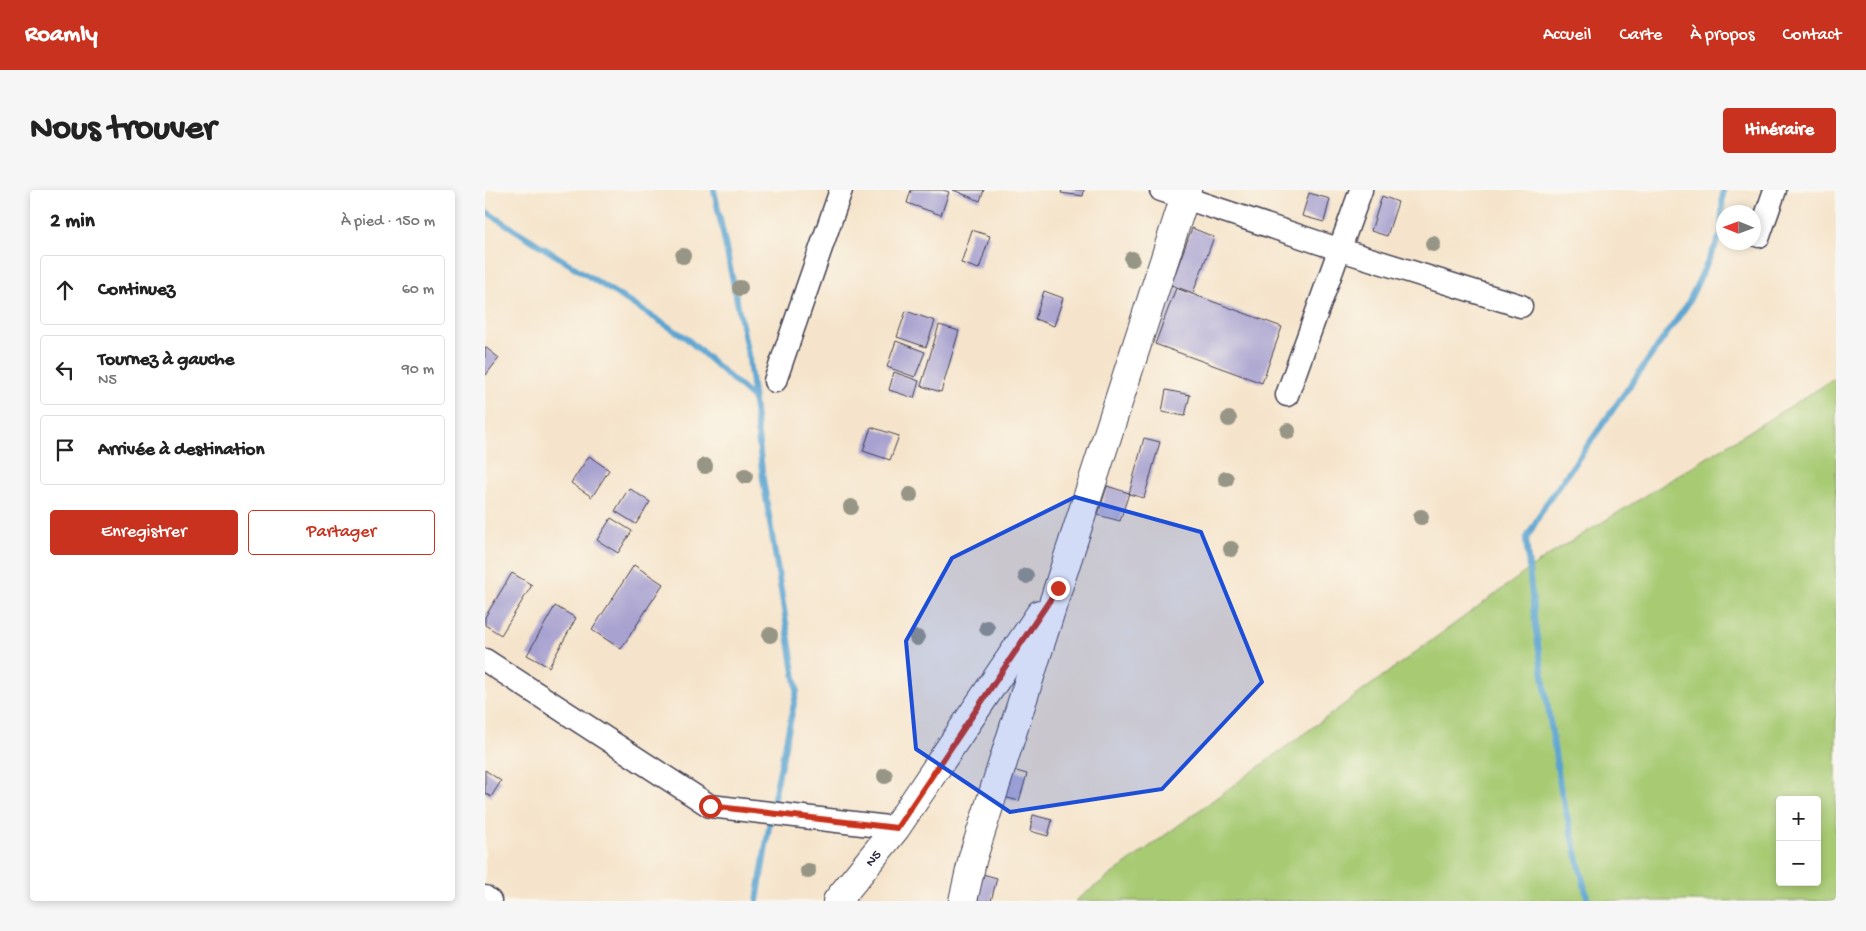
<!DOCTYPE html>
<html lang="fr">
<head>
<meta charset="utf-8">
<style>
	body { margin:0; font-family:"Gochi Hand",sans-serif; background:#f6f6f6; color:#222 }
	.controls { position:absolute; right:15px; bottom:15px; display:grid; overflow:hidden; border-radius:5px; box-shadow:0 2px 8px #0003 }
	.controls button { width:45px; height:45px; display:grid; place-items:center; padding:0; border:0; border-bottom:1px solid #e0e0e0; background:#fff; color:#222; font:25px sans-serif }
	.compass { position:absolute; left:1231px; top:15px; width:45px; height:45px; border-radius:50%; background:#fff; box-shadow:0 2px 8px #0003; rotate:271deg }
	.stop { position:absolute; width:15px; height:15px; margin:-11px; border:4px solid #c8321e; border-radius:50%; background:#fff }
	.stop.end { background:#c8321e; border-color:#fff; box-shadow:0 1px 5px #0008 }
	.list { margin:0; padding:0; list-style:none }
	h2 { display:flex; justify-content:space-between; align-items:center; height:65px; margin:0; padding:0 20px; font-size:21px }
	h2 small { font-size:16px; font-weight:400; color:#767676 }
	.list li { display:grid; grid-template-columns:32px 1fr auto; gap:15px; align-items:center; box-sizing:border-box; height:70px; margin:0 10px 10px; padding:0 10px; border:1px solid #e0e0e0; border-radius:5px }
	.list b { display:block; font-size:19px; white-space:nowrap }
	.list p { margin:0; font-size:16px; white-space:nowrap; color:#767676 }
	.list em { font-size:16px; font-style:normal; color:#767676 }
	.actions { display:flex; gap:10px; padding:15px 20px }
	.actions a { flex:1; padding:11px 0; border:1px solid #c8321e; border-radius:5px; text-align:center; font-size:18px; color:#c8321e }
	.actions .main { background:#c8321e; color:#fff }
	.icon { flex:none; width:28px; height:28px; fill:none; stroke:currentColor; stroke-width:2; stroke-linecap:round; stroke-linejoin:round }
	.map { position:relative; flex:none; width:1351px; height:711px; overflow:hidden; border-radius:5px }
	header { display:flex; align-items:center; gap:30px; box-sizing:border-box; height:70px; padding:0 25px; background:#c8321e; color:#fff }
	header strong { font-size:24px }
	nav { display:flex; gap:28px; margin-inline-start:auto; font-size:18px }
	.intro { display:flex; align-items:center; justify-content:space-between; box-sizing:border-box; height:120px; padding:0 30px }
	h1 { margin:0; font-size:35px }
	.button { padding:12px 22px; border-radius:5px; background:#c8321e; color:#fff; font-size:18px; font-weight:700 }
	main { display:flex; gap:30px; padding:0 30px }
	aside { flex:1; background:#fff; border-radius:5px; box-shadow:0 2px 8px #0003 }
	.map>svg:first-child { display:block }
	.green { fill:#a7ca73; stroke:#647657; fill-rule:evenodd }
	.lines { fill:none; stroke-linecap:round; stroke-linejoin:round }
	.stream { stroke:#58a3d0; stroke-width:6 }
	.building { fill:#a8a2d0 }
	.minor-casing { stroke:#423f51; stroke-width:25 }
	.major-casing { stroke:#423f51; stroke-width:30 }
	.minor { stroke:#fff; stroke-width:22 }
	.major { stroke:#fff; stroke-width:28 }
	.tree { fill:#979585 }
	.route { stroke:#c8321e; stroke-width:6 }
	.marked { fill:#1d4ed8; fill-opacity:0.2; stroke:#1d4ed8; stroke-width:4; stroke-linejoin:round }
	.labels { text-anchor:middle; stroke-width:4.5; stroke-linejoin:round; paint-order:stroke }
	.street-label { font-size:14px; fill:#22223b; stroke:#fbf7ec }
</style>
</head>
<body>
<header>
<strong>Roamly</strong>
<nav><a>Accueil</a><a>Carte</a><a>À propos</a><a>Contact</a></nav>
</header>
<div class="intro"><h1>Nous trouver</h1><a class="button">Itinéraire</a></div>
<main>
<aside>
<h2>2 min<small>À pied · 150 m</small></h2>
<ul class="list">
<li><svg class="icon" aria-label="ahead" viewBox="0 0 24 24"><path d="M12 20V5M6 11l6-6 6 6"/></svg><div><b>Continuez</b></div><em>60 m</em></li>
<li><svg class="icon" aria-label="left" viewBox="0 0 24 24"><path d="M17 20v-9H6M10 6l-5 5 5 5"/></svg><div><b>Tournez à gauche</b><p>N5</p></div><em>90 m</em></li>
<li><svg class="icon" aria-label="arrive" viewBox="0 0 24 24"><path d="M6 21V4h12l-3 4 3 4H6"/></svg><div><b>Arrivée à destination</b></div></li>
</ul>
<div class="actions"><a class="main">Enregistrer</a><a>Partager</a></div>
</aside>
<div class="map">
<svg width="1351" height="711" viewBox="0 0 1351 711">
	<rect width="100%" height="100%" fill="#fbf7ec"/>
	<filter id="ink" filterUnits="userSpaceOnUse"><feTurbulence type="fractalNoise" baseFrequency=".02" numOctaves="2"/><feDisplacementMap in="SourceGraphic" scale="10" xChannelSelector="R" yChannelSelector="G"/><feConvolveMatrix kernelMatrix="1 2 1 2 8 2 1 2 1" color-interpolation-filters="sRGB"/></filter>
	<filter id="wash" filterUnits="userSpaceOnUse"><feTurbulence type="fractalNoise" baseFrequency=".0096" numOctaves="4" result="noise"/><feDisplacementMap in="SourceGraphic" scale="20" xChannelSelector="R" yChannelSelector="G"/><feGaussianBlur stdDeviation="1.12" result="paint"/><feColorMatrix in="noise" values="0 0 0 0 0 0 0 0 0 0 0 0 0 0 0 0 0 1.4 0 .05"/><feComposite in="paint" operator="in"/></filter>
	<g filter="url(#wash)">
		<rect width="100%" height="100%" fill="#f5e4cb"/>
		<path class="green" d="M 1351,188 L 1351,711 L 590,711 L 1061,367 ZM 1295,610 L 1332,610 L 1332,692 L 1295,692 Z"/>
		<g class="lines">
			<g class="stream">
				<polyline points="229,0 264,169 278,289 312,500 288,612 272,711"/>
				<polyline points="0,21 200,147 269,209"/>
				<polyline points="1103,711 1076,601 1050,435 1041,349 1061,314 1202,115 1236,44 1238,0"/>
			</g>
		</g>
		<g id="blocks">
			<g class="building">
				<polygon points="426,0 458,0 464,2 456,25 422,13"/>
				<polygon points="468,0 499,0 495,11"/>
				<polygon points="577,0 599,0 598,6 576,3"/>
				<polygon points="824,3 845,9 839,32 817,26"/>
				<polygon points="897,6 913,12 902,46 886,41"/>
				<polygon points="707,38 729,47 708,103 686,95"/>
				<polygon points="487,40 505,46 494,79 476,73"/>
				<polygon points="691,98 797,137 777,193 670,154"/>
				<polygon points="559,101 578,108 569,136 550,129"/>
				<polygon points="421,121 450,131 441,157 412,147"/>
				<polygon points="454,135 474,141 456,202 436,196"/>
				<polygon points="411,151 440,162 430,187 402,177"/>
				<polygon points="0,157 14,168 0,186"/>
				<polygon points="409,182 434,191 429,208 404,200"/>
				<polygon points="681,200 705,205 700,226 677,222"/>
				<polygon points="386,237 414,246 405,270 378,261"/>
				<polygon points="659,248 675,252 659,308 644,304"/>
				<polygon points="104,266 124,280 107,307 86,293"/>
				<polygon points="622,296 644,303 635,331 613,325"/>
				<polygon points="144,298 165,312 151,334 130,321"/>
				<polygon points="126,328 147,341 133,363 112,350"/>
				<polygon points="149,375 178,394 136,459 107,440"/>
				<polygon points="27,383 47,395 16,445 0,435 0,427"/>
				<polygon points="70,416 91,428 64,477 42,465"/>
				<polygon points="524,579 542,584 534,611 515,606"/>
				<polygon points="0,580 16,591 6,607 0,603"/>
				<polygon points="548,625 567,630 563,646 545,641"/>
				<polygon points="494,683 512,688 506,711 486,711"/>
			</g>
		</g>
	</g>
	<g filter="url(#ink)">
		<use href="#blocks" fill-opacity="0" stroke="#423f51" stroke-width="1"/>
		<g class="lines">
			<g class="minor-casing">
				<g id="minor">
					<polyline points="676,0 856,60 1036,116"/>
					<polyline points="1274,46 1290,0"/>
					<polyline points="290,191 356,0"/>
					<polyline points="802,205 876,0"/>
					<polyline points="0,470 225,616 411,638"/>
					<polyline points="0,707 5,711"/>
				</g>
			</g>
			<g class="major-casing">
				<g id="major">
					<path id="s1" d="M 352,711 L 411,638 L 555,424"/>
					<polyline points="478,711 488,667 573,398 702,0"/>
				</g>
			</g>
			<use href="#minor" class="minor"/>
			<use href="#major" class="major"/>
		</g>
		<g class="tree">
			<circle cx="948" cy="54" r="8"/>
			<circle cx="198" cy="66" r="8"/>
			<circle cx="647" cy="69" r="8"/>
			<circle cx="255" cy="98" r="8"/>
			<circle cx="744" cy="229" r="8"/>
			<circle cx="803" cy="241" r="8"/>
			<circle cx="220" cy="276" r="8"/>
			<circle cx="260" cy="286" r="8"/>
			<circle cx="741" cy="289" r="8"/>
			<circle cx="425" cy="305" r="8"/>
			<circle cx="366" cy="317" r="8"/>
			<circle cx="936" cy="327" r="8"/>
			<circle cx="746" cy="359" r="8"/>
			<circle cx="541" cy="386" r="8"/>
			<circle cx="502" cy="438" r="8"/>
			<circle cx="285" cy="445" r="8"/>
			<circle cx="432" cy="448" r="8"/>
			<circle cx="400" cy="586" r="8"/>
			<circle cx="323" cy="681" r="8"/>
		</g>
	</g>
	<g class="lines" filter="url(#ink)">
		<polyline class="route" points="225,616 412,638 573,398"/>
	</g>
	<path class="marked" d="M 590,307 L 716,342 L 777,492 L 677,599 L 525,622 L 431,559 L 421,451 L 467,368 Z"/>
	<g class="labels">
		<g class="street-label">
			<text dy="5" stroke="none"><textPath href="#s1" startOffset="56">N5</textPath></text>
		</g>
	</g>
</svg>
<div class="controls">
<button>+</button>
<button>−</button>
</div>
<svg class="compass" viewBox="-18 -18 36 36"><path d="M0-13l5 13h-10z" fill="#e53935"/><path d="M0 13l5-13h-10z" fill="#767676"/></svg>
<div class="stop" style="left:225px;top:616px"></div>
<div class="stop end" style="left:573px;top:398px"></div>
</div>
</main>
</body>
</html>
